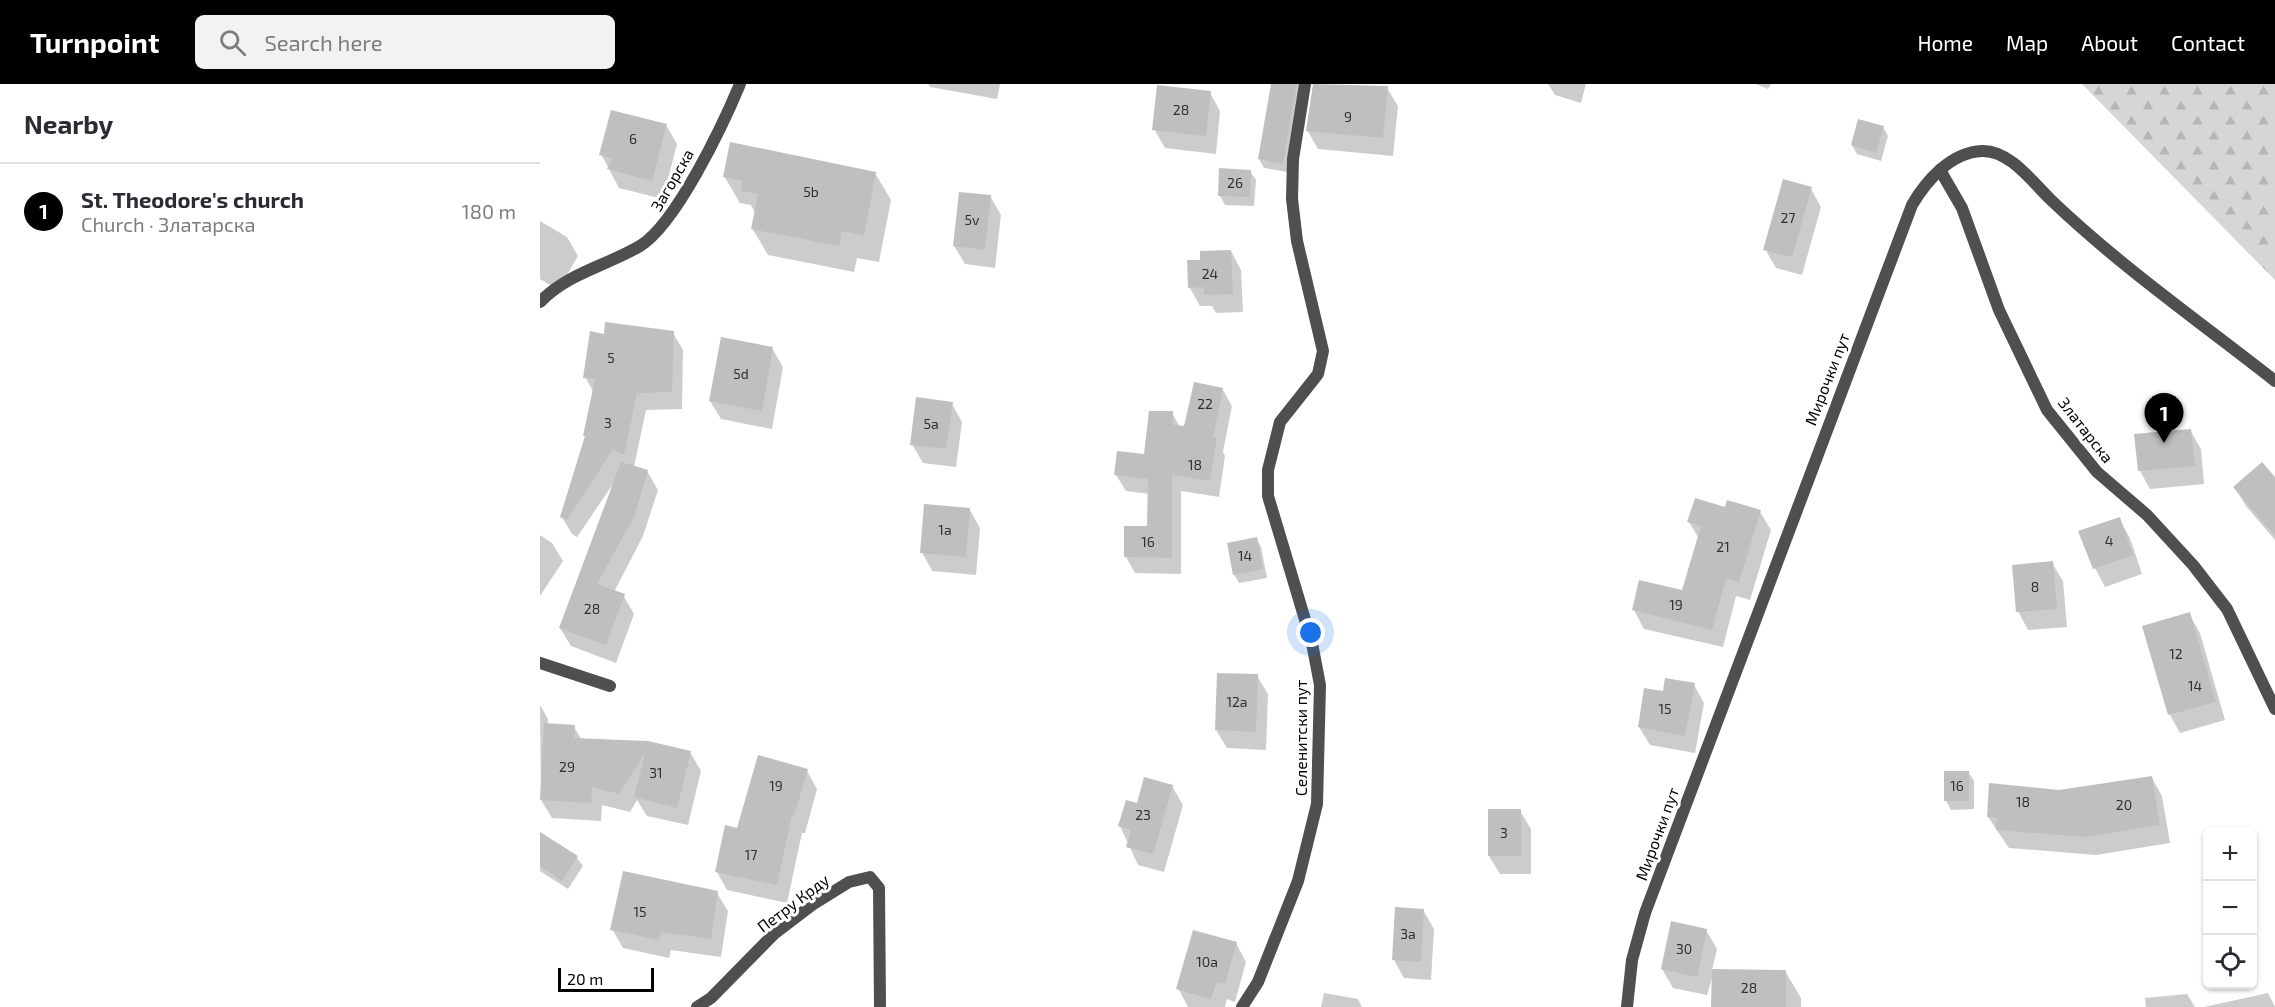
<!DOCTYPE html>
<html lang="en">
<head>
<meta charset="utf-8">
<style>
	body { margin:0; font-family:"Exo 2",sans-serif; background:#f2f2f3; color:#2b2b33 }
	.controls { position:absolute; right:18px; bottom:18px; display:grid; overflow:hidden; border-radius:9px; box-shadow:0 2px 4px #0004 }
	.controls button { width:54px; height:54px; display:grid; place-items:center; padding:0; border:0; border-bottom:2px solid #e1e1e2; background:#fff; color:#2b2b33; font:30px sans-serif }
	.scale { position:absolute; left:18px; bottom:15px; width:96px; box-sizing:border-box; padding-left:6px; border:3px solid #000; border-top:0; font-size:16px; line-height:21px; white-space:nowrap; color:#000; -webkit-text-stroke:4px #fff; paint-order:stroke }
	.you { position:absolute; left:771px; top:549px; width:21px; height:21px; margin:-15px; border:4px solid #fff; border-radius:50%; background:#1a73e8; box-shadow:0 0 0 9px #1a73e833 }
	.badge { display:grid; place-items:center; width:39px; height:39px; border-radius:50%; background:#000; color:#fff; font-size:20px; font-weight:700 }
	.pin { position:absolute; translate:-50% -50px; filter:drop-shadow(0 2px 3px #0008) }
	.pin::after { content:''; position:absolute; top:32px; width:21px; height:18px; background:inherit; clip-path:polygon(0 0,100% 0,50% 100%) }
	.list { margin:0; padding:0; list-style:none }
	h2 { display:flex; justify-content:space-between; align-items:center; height:78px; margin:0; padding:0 24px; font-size:26px }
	h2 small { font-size:20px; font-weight:400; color:#7c7c81 }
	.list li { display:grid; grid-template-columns:39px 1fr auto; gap:18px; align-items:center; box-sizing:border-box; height:96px; padding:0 24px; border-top:2px solid #e1e1e2 }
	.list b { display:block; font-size:22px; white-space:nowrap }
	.list p { margin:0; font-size:20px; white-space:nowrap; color:#7c7c81 }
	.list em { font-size:20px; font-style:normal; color:#7c7c81 }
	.icon { flex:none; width:33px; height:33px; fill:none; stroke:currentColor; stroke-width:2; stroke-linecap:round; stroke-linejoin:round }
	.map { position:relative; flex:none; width:1735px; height:923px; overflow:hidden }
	header { display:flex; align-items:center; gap:36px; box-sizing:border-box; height:84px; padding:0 30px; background:#000; color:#fff }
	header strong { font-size:28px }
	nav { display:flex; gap:33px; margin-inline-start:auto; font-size:21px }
	.search { width:420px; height:54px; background:#f2f2f3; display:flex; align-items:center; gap:15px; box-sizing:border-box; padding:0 21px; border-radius:9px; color:#7c7c81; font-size:22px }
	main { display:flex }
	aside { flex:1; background:#fff }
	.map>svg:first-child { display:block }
	.forest { fill:url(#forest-firs) }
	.shadow { fill:#0003 }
	.building { fill:#bfbfbf }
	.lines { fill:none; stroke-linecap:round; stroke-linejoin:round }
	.street { stroke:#4f4f4f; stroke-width:12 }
	.labels { text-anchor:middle; stroke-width:6; stroke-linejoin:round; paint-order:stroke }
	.number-label { font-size:14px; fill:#303030 }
	.street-label { font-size:16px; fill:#000; stroke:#fff }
</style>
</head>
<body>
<header>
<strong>Turnpoint</strong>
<div class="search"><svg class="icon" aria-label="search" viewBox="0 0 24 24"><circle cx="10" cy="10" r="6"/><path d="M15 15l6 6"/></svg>Search here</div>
<nav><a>Home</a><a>Map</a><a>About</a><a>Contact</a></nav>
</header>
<main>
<aside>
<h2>Nearby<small></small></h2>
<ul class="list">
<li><span class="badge">1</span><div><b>St. Theodore's church</b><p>Church · Златарска</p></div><em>180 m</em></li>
</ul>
</aside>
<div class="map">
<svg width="1735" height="923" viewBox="0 0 1735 923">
	<defs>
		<pattern id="forest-firs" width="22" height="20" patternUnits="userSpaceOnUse" patternTransform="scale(1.5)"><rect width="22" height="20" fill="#d6d6d6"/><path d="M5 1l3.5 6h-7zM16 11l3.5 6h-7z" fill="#b6b6b6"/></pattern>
	</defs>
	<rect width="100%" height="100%" fill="#fff"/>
	<polygon class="forest" points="1543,0 1735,0 1735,196 1542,0"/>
	<g class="shadow">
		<polygon points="388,0 460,0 457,15 390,3"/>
		<polygon points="733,0 762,0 748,88 724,84 719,75"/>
		<polygon points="774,0 847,4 858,22 853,72 778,65 767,46"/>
		<polygon points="1008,0 1046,0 1041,19 1015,11"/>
		<polygon points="1216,0 1231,0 1228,5"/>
		<polygon points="670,9 680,27 676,70 625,64 614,45"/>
		<polygon points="126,41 137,60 123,115 79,104 61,70"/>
		<polygon points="1343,43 1348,52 1341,77 1317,70 1312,61"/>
		<polygon points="710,87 716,96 714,122 685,121 680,112"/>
		<polygon points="335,89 351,116 339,178 317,174 314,188 228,171 212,144 215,129 211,121 200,119 184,92"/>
		<polygon points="1271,105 1281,123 1262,191 1236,184 1225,165"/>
		<polygon points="450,112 461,131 455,184 425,180 414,162"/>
		<polygon points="0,137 27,153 38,172 18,206 0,195"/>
		<polygon points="691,167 701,186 703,228 676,229 672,222 660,222 650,204 649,178 661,177"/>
		<polygon points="133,249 143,266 142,325 106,326 94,383 107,387 118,406 103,452 74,508 83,511 94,530 76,579 31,562 20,544 75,397 37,453 32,450 22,433 46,354 54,309 45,293 65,251"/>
		<polygon points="232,264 243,283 232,345 181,335 170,317"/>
		<polygon points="683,306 692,322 683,368 685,372 679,413 641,407 641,490 595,489 586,473 609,443 609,410 586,407 576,391 606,372 632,329 640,343 645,344"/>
		<polygon points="412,320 422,338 416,383 383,379 372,360"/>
		<polygon points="1650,346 1661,365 1664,400 1610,405 1600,387"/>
		<polygon points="1735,396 1735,456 1706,422 1695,404"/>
		<polygon points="1186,425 1220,428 1231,446 1210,516 1196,512 1183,563 1104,545 1094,526 1143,508 1159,455 1149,438"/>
		<polygon points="430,426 440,444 436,491 392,487 382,468"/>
		<polygon points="1579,435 1590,454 1602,490 1565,503 1555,484"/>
		<polygon points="0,451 12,459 23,477 0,512"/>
		<polygon points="716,454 721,463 727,494 699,499 694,490"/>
		<polygon points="1512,479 1523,497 1527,543 1488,546 1478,527"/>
		<polygon points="1649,530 1660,549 1685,636 1640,649 1630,631"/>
		<polygon points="717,592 728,610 726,666 687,664 676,646"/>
		<polygon points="1154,601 1164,619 1155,669 1110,661 1099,643 1124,609"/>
		<polygon points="0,621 8,635 8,641 34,643 42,656 150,668 161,687 148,741 107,732 97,716 90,728 62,721 61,737 12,734 1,716"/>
		<polygon points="267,687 277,705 265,749 262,749 247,819 187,806 177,788 198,746"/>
		<polygon points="1428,688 1434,697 1434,725 1411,726 1406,717"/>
		<polygon points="1612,694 1622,712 1630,759 1556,771 1469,764 1448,733 1519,708"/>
		<polygon points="632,702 643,721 624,788 598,781 580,742 598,721"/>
		<polygon points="980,727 991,745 991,790 960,790 949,772"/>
		<polygon points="3,752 37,774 43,782 28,805 0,787 0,757"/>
		<polygon points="177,809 188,827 181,873 131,866 129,874 83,864 72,845"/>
		<polygon points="883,826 894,845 891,896 864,894 854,876"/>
		<polygon points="1166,846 1177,865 1172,886 1245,887 1261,914 1261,923 1173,923 1173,891 1167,911 1133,904 1122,885"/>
		<polygon points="696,859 706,878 695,918 687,915 685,923 648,923 638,904"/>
		<polygon points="784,909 818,915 822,923 781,923"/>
		<polygon points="1728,909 1735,923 1664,923"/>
		<polygon points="1647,910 1655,923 1606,923 1605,914"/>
	</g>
	<g class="building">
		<polygon points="731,0 757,0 743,80 718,75"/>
		<polygon points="773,0 848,2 843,54 766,47"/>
		<polygon points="617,1 671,7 666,52 612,46"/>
		<polygon points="71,26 127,40 112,97 67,85 73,74 59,71"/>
		<polygon points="1318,35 1344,42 1336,69 1311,61"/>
		<polygon points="190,58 336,88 324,152 302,147 299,162 211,145 218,110 201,107 202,96 183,93"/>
		<polygon points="679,84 711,86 710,113 678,112"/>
		<polygon points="1243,95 1272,103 1252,173 1223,166"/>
		<polygon points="419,108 451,111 445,166 413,162"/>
		<polygon points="691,166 693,210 664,211 664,203 648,204 647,176 660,176 660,167"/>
		<polygon points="65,238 134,247 132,308 97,309 84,371 73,365 27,436 20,433 45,352 43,352 55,295 43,294 50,247 64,250"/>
		<polygon points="181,253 233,263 222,327 169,317"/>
		<polygon points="654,298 683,304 673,354 677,354 670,397 632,391 632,474 584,473 584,442 607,442 608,395 574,391 577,367 604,370 609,327 633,327 633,341 644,342"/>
		<polygon points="376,313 413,318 406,365 370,361"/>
		<polygon points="1651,345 1655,382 1598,387 1594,350"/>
		<polygon points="81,378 108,386 94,433 57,500 85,510 66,561 19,544"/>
		<polygon points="1722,378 1735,393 1735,452 1693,403"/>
		<polygon points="1155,414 1185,423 1187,416 1221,426 1199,498 1186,494 1172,546 1092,526 1099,496 1142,506 1161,442 1147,438"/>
		<polygon points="384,420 430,424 426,473 380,469"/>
		<polygon points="1580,433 1593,471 1553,485 1538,447"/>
		<polygon points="717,453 723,485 693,491 687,459"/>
		<polygon points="1513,477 1517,525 1476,528 1472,481"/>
		<polygon points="1650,528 1676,618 1628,631 1602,542"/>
		<polygon points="677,589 718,590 716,648 675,646"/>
		<polygon points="1125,594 1155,599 1145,652 1098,643 1104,604 1123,607"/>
		<polygon points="4,639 35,641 34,654 108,657 151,667 137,724 94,713 105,669 79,710 52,703 51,719 0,716"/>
		<polygon points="218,671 268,685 254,732 252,731 237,801 175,788 185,741 197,744"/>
		<rect x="1404" y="687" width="25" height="30"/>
		<polygon points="1612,692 1620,741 1545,753 1456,746 1457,734 1447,733 1449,699 1519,706"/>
		<polygon points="604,693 633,701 613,770 586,763 591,746 578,742 586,716 597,719"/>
		<rect x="948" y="725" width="33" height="47"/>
		<polygon points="0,748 38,772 22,797 0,782"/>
		<polygon points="83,787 178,807 171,855 121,848 119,856 70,846"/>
		<polygon points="855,823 884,825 881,878 852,876"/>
		<polygon points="1131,837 1167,845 1157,893 1121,885"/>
		<polygon points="653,846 697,858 685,900 677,898 671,915 636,905"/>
		<polygon points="1172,885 1246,886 1246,923 1171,923"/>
	</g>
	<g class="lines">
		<g class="street">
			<polyline points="1400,86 1422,124 1459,226 1507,326 1557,388 1607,431 1653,481 1687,525 1735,625"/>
			<path d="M 0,218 C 28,189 66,182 100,162 C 136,140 183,41 200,0"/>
			<polyline points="0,579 70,602"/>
			<polyline points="157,923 171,914 234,850 272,821 309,798 330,793 339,804 340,923"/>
			<polyline points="702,923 718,898 758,797 777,720 780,601 772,559 728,412 728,386 740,338 778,290 783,267 757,157 752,115 753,75 765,0"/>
			<path d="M 1087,923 L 1092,876 L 1105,829 L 1372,121 C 1386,97 1411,68 1442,67 C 1470,66 1493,99 1511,116 C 1580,182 1660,238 1735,297"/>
		</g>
	</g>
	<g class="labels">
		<g class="number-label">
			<text x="641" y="31">28</text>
			<text x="808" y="38">9</text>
			<text x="93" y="60">6</text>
			<text x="695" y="104">26</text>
			<text x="271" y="113">5b</text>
			<text x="1248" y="139">27</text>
			<text x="432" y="141">5v</text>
			<text x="670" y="195">24</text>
			<text x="71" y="279">5</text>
			<text x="201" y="295">5d</text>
			<text x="665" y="325">22</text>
			<text x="68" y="344">3</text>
			<text x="391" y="345">5a</text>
			<text x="655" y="386">18</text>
			<text x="405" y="451">1a</text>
			<text x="1569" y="462">4</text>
			<text x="608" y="463">16</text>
			<text x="1183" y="468">21</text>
			<text x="705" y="477">14</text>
			<text x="1495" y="508">8</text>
			<text x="1136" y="526">19</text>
			<text x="52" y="530">28</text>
			<text x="1636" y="575">12</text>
			<text x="1655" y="607">14</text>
			<text x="697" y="623">12a</text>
			<text x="1125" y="630">15</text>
			<text x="27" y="688">29</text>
			<text x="116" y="694">31</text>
			<text x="236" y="707">19</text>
			<text x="1417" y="707">16</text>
			<text x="1483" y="723">18</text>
			<text x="1584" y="726">20</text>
			<text x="603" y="736">23</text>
			<text x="964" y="754">3</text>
			<text x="211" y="776">17</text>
			<text x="100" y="833">15</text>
			<text x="868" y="855">3a</text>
			<text x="1144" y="870">30</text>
			<text x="667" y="883">10a</text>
			<text x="1209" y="909">28</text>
		</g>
		<g class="street-label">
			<text transform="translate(132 96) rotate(-60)" y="6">Загорска</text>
			<text transform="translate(1287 295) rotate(-69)" y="6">Мирочки пут</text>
			<text transform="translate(1546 346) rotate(52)" y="6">Златарска</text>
			<text transform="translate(761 654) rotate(-90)" y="6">Селенитски пут</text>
			<text transform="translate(1117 750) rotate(-70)" y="6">Мирочки пут</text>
			<text transform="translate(253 819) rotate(-37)" y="6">Петру Крду</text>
		</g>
	</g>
</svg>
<div class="controls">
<button>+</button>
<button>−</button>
<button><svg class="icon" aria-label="locate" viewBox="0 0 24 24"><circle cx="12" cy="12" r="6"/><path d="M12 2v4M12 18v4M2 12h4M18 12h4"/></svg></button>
</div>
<div class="scale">20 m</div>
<div class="you"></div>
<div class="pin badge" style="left:1624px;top:359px">1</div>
</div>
</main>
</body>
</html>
